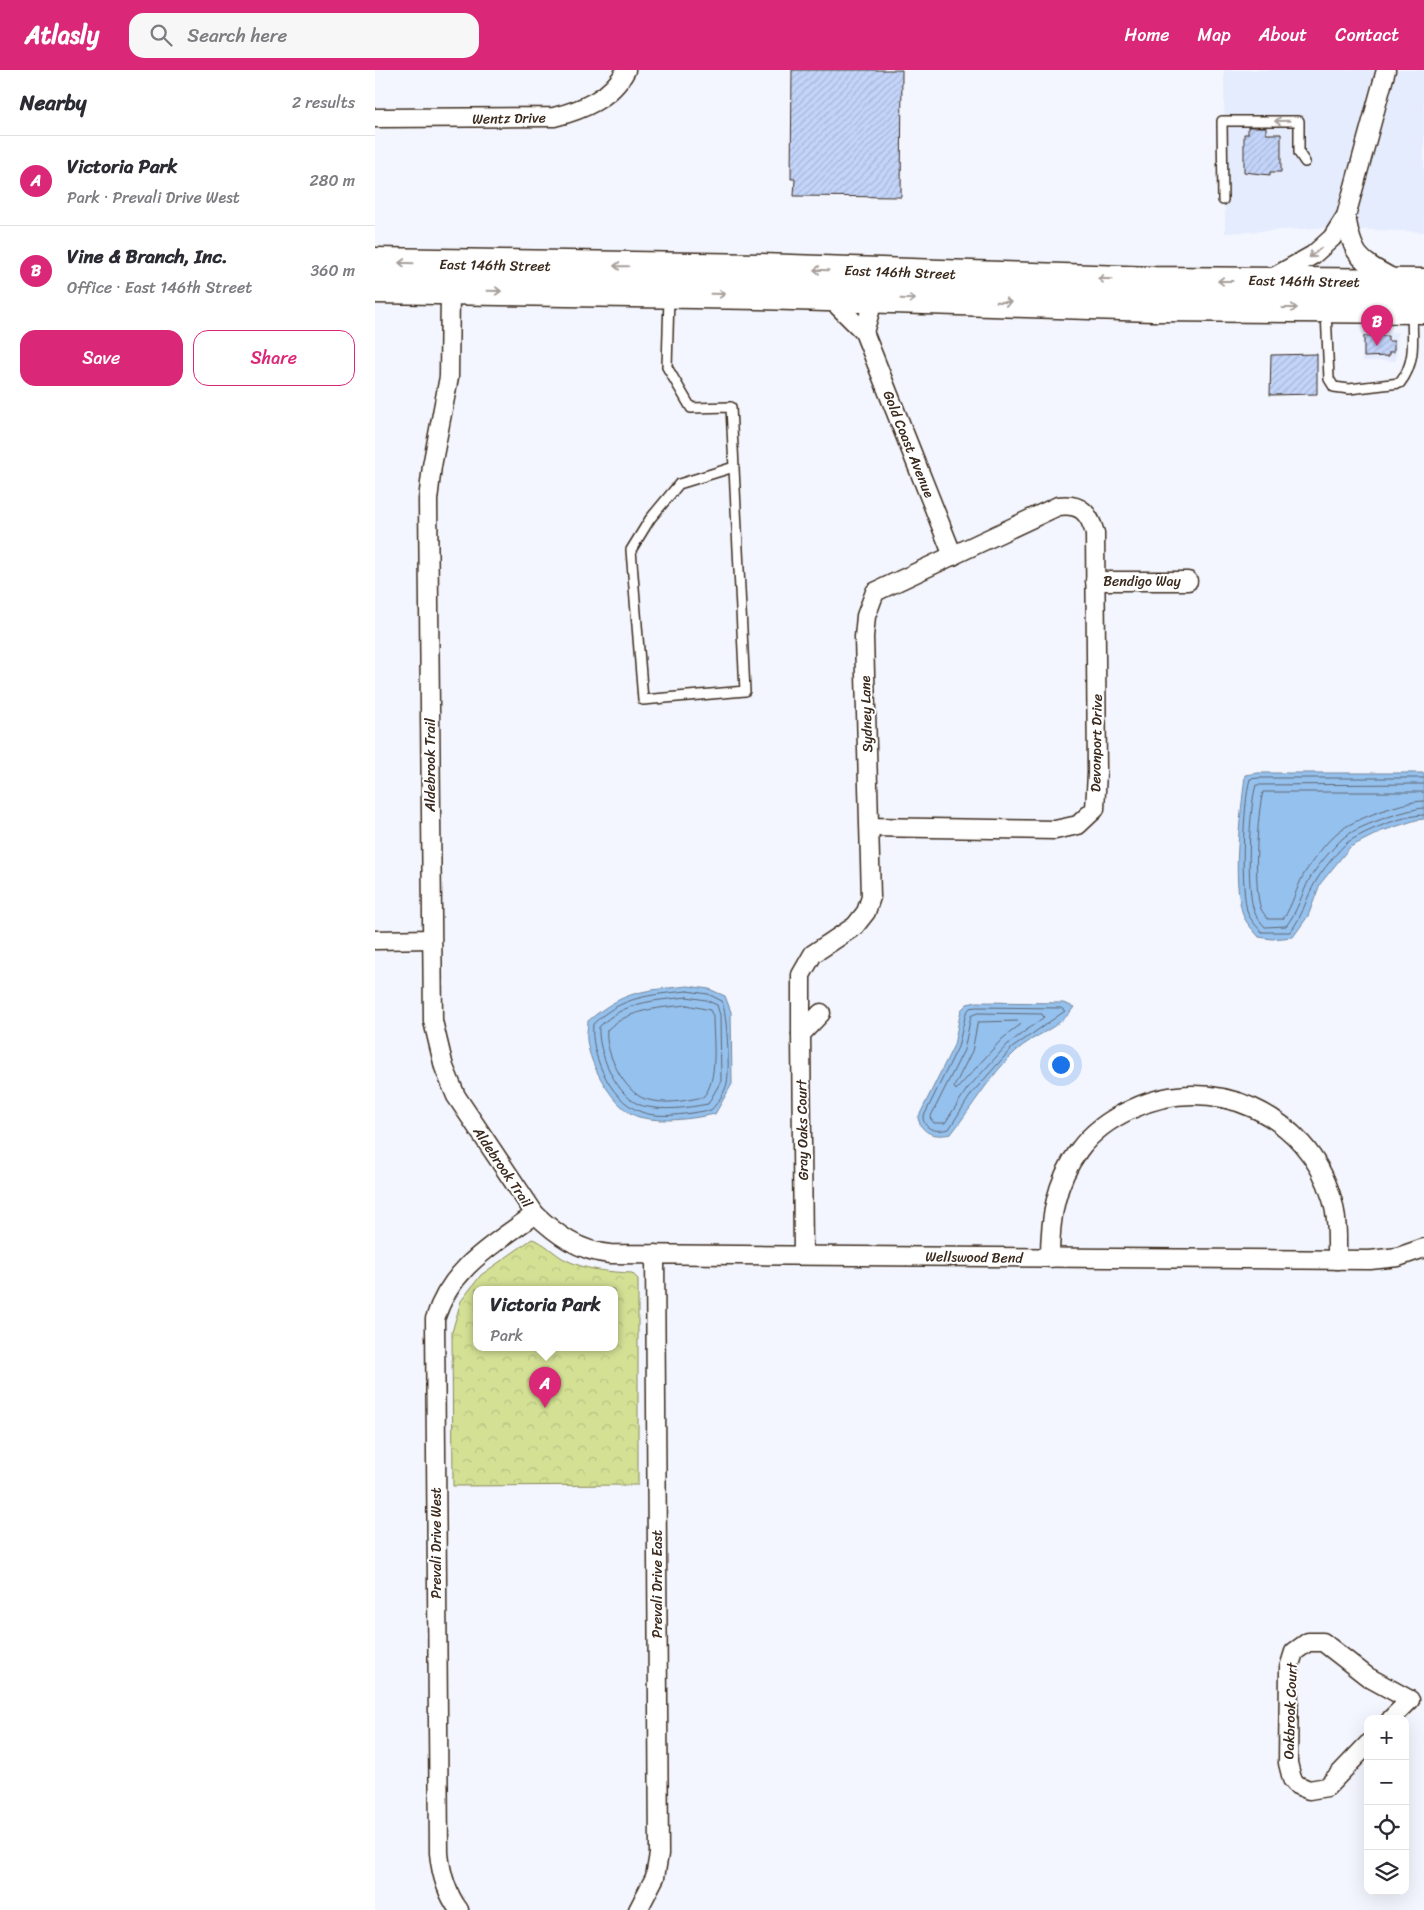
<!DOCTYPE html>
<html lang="en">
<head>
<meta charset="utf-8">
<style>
	body { margin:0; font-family:Sriracha,sans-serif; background:#f7f7f7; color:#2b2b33 }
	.controls { position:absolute; right:15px; bottom:15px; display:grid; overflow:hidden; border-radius:10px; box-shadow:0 5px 20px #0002 }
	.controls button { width:45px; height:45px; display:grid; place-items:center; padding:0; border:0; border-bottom:1px solid #e1e1e2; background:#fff; color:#2b2b33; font:25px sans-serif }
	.you { position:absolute; left:685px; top:994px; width:18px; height:18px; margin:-12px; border:4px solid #fff; border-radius:50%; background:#1a73e8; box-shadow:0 0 0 8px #1a73e833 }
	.badge { display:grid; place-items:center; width:32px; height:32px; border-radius:50%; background:#db2777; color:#fff; font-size:16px; font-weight:700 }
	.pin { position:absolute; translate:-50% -41px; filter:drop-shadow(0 1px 2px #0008) }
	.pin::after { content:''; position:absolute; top:26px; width:18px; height:15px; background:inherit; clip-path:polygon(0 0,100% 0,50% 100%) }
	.popup { position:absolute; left:98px; top:1216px; width:145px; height:65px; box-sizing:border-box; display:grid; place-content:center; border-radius:10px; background:#fff; filter:drop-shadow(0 1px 4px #0005); font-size:16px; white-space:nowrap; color:#7c7c81 }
	.popup b { font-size:19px; color:#2b2b33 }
	.popup::after { content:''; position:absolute; left:50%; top:100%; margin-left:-10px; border:10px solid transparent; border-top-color:#fff }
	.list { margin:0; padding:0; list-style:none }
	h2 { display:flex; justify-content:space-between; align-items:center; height:65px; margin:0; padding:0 20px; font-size:21px }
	h2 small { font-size:16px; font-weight:400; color:#7c7c81 }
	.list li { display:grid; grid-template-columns:32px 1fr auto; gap:15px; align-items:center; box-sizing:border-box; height:90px; padding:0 20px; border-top:1px solid #e1e1e2 }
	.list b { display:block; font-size:19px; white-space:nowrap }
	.list p { margin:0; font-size:16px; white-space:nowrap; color:#7c7c81 }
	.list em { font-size:16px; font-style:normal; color:#7c7c81 }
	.actions { display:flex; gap:10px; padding:15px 20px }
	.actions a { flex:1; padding:11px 0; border:1px solid #db2777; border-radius:15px; text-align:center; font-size:18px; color:#db2777 }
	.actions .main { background:#db2777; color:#fff }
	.icon { flex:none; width:28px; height:28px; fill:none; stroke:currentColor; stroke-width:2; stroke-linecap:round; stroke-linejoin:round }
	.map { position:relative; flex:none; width:1049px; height:1840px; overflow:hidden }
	header { display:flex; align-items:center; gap:30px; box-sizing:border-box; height:70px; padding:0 25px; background:#db2777; color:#fff }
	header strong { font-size:24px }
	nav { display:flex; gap:28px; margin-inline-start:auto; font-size:18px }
	.search { width:350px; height:45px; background:#f7f7f7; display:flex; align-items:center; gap:12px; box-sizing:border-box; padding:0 18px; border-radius:15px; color:#7c7c81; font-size:19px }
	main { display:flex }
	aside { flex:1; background:#fff }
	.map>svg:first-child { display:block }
	.built { fill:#e5ecfd }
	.park { fill:url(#park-crowns); stroke:#88865a; fill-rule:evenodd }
	.water { fill:#95c1ee; stroke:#71859b }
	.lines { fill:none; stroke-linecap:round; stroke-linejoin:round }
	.shore { stroke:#5f6671; stroke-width:1 }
	.building { fill:url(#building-hatch); stroke:#3b2a1e }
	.service-casing { stroke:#3b2a1e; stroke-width:12 }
	.minor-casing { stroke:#3b2a1e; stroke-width:21 }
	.primary-casing { stroke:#3b2a1e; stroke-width:31 }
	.service { stroke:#fff; stroke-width:9 }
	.minor { stroke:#fff; stroke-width:18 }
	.primary { stroke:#fff; stroke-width:28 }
	.oneway { stroke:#a79f9a }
	.labels { text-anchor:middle; stroke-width:4; stroke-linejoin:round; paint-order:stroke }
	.street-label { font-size:14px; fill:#3b2a1e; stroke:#fff }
</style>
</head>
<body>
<header>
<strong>Atlasly</strong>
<div class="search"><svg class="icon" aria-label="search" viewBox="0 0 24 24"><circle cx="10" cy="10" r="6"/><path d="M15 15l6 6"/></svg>Search here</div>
<nav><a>Home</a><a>Map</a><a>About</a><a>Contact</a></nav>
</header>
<main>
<aside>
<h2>Nearby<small>2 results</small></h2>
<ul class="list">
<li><span class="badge">A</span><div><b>Victoria Park</b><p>Park · Prevali Drive West</p></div><em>280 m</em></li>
<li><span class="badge">B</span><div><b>Vine &amp; Branch, Inc.</b><p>Office · East 146th Street</p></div><em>360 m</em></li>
</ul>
<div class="actions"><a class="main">Save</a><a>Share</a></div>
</aside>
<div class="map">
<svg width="1049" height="1840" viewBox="0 0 1049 1840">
	<defs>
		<pattern id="park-crowns" width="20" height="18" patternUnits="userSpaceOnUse" patternTransform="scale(1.25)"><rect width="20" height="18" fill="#d4e195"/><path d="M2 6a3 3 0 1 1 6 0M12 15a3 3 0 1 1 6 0" fill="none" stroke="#b7c180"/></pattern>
		<pattern id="building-hatch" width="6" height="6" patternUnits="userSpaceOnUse" patternTransform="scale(1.25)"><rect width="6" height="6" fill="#c3d4fa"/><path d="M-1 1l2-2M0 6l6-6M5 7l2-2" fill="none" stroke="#a8b6d6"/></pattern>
	</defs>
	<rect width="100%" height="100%" fill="#f3f6fe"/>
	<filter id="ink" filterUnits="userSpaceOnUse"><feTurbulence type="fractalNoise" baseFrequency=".02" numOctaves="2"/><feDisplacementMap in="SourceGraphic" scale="10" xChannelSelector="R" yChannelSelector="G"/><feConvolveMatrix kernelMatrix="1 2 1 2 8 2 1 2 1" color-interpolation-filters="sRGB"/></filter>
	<g filter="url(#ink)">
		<g class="built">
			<polygon points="849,0 1049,0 1049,162 944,158 850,163"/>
			<polygon points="987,261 1023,262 1021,291 987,291"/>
		</g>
		<path class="park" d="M 157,1169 C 169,1172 178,1183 189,1189 C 210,1200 234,1202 257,1203 L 263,1209 L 263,1415 L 78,1416 L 77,1262 L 86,1231 L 106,1205 ZM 101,1219 L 239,1219 L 239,1277 L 101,1277 Z"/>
		<g class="water">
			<path d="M 883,703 L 1049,703 L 1049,749 L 1041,750 L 1007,761 L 975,777 L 945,814 L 933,846 L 918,867 L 897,869 L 884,867 C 879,861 871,853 868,845 C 856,806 866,746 870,705 Z"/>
			<path d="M 313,916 L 334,919 L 350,926 L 356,942 L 357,1014 L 340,1044 C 315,1049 289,1053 264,1047 C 239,1040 214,994 212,970 C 211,964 213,957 213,951 C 250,920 267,921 313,916 Z"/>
			<path d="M 602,932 L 688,933 L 699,937 C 686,958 658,965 641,981 C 615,1005 598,1036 576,1064 C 561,1067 547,1065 543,1048 L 579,975 L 586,940 L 592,934 Z"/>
		</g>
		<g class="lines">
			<g class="shore">
				<path d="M 1049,708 L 883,708 L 875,709 C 868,733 865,821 873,844 C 876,850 882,857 887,862 L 915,862 C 929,845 930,829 941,811 C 946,802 965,778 973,772 C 990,761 1028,745 1049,745"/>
				<path d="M 1049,714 L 881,715 C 874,737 871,819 879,841 C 881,847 886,852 890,857 L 911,856 C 923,841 926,825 935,808 C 943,795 956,780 967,769 C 979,757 1032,739 1049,738"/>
				<path d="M 1049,722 L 888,722 C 882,743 878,819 886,839 C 888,843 891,846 893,849 L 908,849 C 918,835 921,818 929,804 C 937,791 951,772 963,762 C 979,749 1029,731 1049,731"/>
				<path d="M 312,921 L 333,924 L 347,931 C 352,945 355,997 352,1013 C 350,1022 343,1033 336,1040 C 316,1043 283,1050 264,1041 C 234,1029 215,983 218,954 C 247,926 275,925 312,921 Z"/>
				<path d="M 312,927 L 331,930 L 342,935 L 345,945 L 346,1011 L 333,1034 C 311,1038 290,1041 268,1036 C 242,1029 222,981 224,957 C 250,931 278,931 312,927 Z"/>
				<path d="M 312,935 L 335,940 L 338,946 C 338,968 344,1011 328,1027 C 310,1031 289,1035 270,1029 C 249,1022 229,981 232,960 C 255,939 282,938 312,935 Z"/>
				<path d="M 602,937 L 686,938 L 690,941 L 637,978 L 597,1023 L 574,1059 C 563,1062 550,1061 548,1048 L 583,977 L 591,943 L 595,938 Z"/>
				<polygon points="603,943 667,944 669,947 633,974 592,1019 570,1053 559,1053 555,1048 589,980 596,946"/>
				<polygon points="603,952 643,951 646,954 627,969 581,1020 579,1017 597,981"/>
			</g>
		</g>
		<g class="building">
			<polygon points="417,0 527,0 526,127 419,126 420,109 416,109"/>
			<polygon points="873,57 891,57 891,64 906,64 906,102 895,102 895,105 869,102 869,64 873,64"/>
			<polygon points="989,266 1013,266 1013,271 1019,271 1019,282 1014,282 1014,286 989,287"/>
			<polygon points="942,284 942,324 895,325 896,285"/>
		</g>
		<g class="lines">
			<g class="service-casing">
				<g id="service">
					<polyline points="848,130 847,51 924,51 924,83 930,92"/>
					<polyline points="294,227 292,297 316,338 356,337 370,621 268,630 256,480 275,449 304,414 359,397"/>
					<path d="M 951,241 L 954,309 L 959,317 L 974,319 L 1025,313 C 1042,291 1037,267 1037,242"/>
				</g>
			</g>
			<g class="minor-casing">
				<g id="minor">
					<path d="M 0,48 L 179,47 C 207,40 237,28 251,0"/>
					<path d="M 971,146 C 978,188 984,190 1021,210"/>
					<polyline points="895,209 938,185 957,168 971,146 1011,0"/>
					<path d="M 75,220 L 74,307 L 57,396 L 53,430 L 58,951 L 69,997 L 81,1026 L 160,1144 C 182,1165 204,1181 235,1184 L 995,1190 L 1023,1187 L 1049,1178"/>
					<polyline points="454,227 489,262 578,486"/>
					<polyline points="489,262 499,228"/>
					<polyline points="720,511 813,511"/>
					<polyline points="0,870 56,869"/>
					<path d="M 426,964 L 426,905 L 438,884 L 480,856 L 491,842 L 496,827 L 489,567 L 491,546 L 500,522 L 683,436 C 706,433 714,443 720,463 L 722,703 L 720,739 L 703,755 L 680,760 L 494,757"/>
					<polyline points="428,1184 426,964 446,943"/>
					<path d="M 675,1188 C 675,1149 680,1113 704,1080 C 717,1062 737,1048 757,1039 C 837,1001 933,1044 957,1129 C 963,1149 962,1169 962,1190"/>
					<polyline points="993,1674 952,1717 934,1720 922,1715 917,1709 913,1693 914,1598 919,1582 933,1572 948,1572 993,1607 1035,1630 1016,1649"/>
					<path d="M 84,1840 C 72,1824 66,1804 64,1783 L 60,1249 C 76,1197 118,1175 160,1144"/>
					<polyline points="263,1840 280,1807 284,1784 280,1184"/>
				</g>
			</g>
			<g class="primary-casing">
				<g id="primary">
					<polyline points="0,192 386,198 779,211 1049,213"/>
					<polyline points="0,219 385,225 779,237 1049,239"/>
				</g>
			</g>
			<use href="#service" class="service"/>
			<use href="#minor" class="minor"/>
			<use href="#primary" class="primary"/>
		</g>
		<defs><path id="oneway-shaft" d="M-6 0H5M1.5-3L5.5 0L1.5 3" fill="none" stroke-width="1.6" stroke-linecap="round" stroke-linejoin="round" transform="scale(1.25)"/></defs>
		<g class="oneway">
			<use href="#oneway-shaft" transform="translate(907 51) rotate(179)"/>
			<use href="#oneway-shaft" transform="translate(940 183) rotate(141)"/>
			<use href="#oneway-shaft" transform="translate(31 193) rotate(-178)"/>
			<use href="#oneway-shaft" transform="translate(246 196) rotate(-179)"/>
			<use href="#oneway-shaft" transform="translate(446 200) rotate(-178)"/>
			<use href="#oneway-shaft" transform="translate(730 209) rotate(-178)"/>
			<use href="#oneway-shaft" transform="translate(850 211) rotate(-180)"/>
			<use href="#oneway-shaft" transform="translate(119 221) rotate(1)"/>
			<use href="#oneway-shaft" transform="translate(343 224) rotate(1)"/>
			<use href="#oneway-shaft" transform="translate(533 229) rotate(2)"/>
			<use href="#oneway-shaft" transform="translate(629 232) rotate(2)"/>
			<use href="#oneway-shaft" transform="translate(915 238)"/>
		</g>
	</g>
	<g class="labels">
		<g class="street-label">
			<text transform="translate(134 48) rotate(-1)" y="5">Wentz Drive</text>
			<text transform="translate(120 195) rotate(1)" y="5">East 146th Street</text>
			<text transform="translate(525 202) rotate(2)" y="5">East 146th Street</text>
			<text transform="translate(929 211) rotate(1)" y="5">East 146th Street</text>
			<text transform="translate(534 374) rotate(68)" y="5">Gold Coast Avenue</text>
			<text x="767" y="516">Bendigo Way</text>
			<text transform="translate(491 644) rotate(-92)" y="5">Sydney Lane</text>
			<text transform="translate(721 673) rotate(-89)" y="5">Devonport Drive</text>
			<text transform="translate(55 695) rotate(-90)" y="5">Aldebrook Trail</text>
			<text transform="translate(427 1060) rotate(-91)" y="5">Gray Oaks Court</text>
			<text transform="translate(128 1097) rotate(56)" y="5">Aldebrook Trail</text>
			<text transform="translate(599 1187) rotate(1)" y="5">Wellswood Bend</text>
			<text transform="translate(61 1473) rotate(-90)" y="5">Prevali Drive West</text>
			<text transform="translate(282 1514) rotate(-90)" y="5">Prevali Drive East</text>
			<text transform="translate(915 1641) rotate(-88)" y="5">Oakbrook Court</text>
		</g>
	</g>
</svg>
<div class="controls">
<button>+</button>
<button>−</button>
<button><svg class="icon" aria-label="locate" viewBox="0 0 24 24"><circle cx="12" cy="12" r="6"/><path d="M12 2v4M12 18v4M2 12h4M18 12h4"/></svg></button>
<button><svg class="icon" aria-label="layers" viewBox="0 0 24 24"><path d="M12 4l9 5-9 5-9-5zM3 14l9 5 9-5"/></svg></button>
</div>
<div class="you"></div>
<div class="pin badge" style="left:170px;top:1338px">A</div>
<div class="popup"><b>Victoria Park</b>Park</div>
<div class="pin badge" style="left:1002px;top:276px">B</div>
</div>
</main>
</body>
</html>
